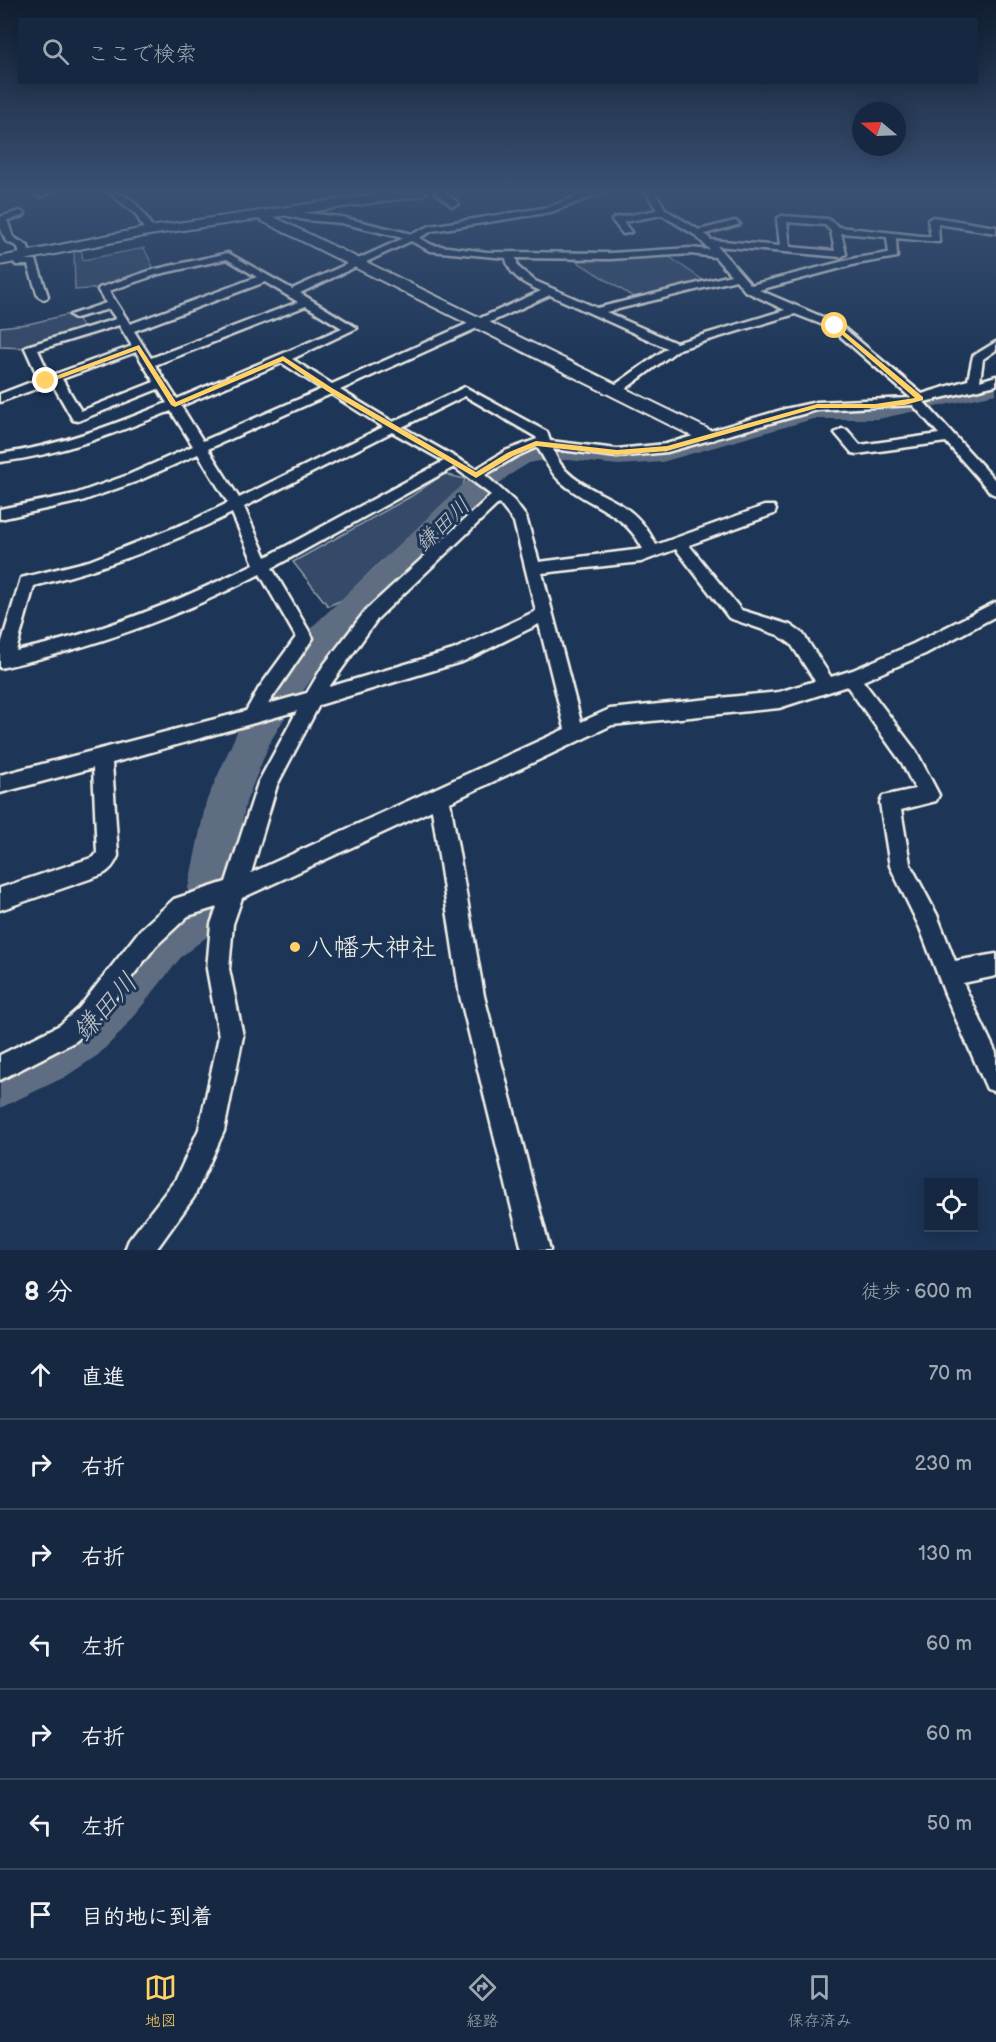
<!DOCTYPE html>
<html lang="ja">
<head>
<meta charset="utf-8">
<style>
	body { margin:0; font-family:"Balsamiq Sans","Klee One",sans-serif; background:#1f3048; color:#f1f3f6 }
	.controls { position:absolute; right:18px; bottom:18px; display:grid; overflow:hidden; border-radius:0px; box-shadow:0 3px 15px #0003 }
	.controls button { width:54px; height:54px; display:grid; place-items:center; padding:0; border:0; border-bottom:2px solid #35445a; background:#162841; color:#f1f3f6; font:30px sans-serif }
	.compass { position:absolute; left:852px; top:102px; width:54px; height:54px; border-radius:50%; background:#162841; box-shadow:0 3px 15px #0003; rotate:289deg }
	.stop { position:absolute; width:18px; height:18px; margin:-14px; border:4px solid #ffd166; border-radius:50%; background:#fff }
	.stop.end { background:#ffd166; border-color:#fff; box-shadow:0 2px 6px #0008 }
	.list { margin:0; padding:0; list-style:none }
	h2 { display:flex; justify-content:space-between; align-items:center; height:78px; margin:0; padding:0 24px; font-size:26px }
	h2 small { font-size:20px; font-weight:400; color:#9ea6b1 }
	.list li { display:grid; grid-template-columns:39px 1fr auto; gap:18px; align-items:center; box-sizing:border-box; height:90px; padding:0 24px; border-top:2px solid #35445a }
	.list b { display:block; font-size:22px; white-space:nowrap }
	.list em { font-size:20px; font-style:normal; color:#9ea6b1 }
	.icon { flex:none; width:33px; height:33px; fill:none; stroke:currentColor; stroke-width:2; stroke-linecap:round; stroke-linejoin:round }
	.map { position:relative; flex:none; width:996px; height:1250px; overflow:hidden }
	.search { position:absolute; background:#162841; box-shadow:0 3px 15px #0003; left:18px; right:18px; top:18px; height:66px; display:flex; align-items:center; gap:15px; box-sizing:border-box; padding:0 21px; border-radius:0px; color:#9ea6b1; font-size:22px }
	.sheet { height:708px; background:#162841 }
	nav { display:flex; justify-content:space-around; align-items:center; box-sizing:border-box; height:84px; border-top:2px solid #35445a; background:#162841; font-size:16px; color:#9ea6b1 }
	nav a { display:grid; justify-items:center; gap:3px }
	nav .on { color:#ffd166 }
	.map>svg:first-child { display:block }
	.green { fill:#354a67; stroke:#949ea8; stroke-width:1.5 }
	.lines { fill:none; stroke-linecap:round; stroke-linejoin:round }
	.river { fill:#5e6d82; fill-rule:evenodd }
	.street-casing { stroke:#f4f1e8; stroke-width:5 }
	.secondary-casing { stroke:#f4f1e8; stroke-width:4 }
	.street { fill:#1d3557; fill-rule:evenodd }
	.secondary { fill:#1d3557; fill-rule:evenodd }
	.route { fill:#ffd166 }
	.poi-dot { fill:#ffd166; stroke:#1d3557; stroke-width:2 }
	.labels { text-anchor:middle; stroke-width:6; stroke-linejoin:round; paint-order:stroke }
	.water-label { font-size:22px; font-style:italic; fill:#c0c3c4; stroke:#1d3557 }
	.near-poi-label { font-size:26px; fill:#f4f1e8; stroke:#1d3557; text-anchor:start }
	.near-water-label { font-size:27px; font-style:italic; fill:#c0c3c4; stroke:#1d3557 }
</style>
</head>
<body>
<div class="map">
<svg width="996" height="1250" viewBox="0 0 996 1250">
	<rect width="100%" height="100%" fill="#1d3557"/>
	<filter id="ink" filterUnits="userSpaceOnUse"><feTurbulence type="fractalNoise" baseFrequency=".0167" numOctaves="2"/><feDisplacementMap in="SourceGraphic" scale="12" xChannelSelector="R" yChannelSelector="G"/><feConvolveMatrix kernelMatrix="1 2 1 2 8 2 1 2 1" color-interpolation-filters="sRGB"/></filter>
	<g filter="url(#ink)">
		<g class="green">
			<polygon points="81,248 83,260 144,248 155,271 102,288 75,290 74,249"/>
			<polygon points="665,254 707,283 638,300 576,261"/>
			<polygon points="74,313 85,331 31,348 0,347 0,327 28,324"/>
			<polygon points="444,474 465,479 461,493 428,524 381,562 342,600 328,606 293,562 410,497"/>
		</g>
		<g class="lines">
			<path class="river" d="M 996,380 L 996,394 L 878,419 L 813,419 L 662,462 L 619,465 L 568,460 L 540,461 L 529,463 L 508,476 L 481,500 L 337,644 L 290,709 L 270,742 L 246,802 L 230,888 L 224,903 L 215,907 L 220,917 L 213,932 L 182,956 L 121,1032 L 98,1055 L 65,1077 L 0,1108 L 0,1057 C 26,1045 53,1032 74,1012 C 114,974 139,920 192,898 L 188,888 L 206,802 L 241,723 L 264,687 L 313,626 L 461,486 L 488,464 L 511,450 L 540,443 L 568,442 L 619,447 L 662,444 L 812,403 L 878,403 Z"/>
			<g class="street-casing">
				<g id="street">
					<polygon points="34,192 51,192 41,197"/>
					<path d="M 109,192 C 131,192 145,213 154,231 L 152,233 L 146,233 L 136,214 Z"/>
					<polygon points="435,192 445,192 459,204 452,206"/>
					<path d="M 588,192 L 605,192 L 551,212 L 432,231 L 419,238 L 432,245 L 487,252 L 610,253 L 691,248 L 710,250 L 695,235 L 662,215 L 623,222 L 631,232 L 623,234 L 612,220 L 614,218 L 657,210 L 646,192 L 655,192 L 666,210 L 699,230 L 735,221 L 740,224 L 705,234 L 711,240 L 780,246 L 777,219 L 782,216 L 828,219 L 839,227 L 931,237 L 928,220 L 933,217 L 996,227 L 996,233 L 938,224 L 939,242 L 896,238 L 897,257 L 856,264 L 759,290 L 839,324 L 922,394 L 968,380 L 973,356 L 996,342 L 996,350 L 983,359 L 980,381 L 996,376 L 996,385 L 924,402 L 996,481 L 996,495 L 991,493 L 946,442 L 857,454 L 852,453 L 835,433 L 842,429 L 847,430 L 860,445 L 939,434 L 913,405 L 817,410 L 667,452 L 617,457 L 553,449 C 563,481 598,490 623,506 C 638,516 648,529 656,545 L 764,506 L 774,506 L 776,510 L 774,514 L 689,545 L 741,610 L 790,625 L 803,634 L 831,677 L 853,670 L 913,644 L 996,602 L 996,616 L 925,654 L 863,681 L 916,751 L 939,795 L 936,801 L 901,810 L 910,864 L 937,915 L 955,961 L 996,954 L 996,976 L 963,983 L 996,1053 L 996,1092 L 987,1089 L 945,994 L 920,928 L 890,866 L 880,803 L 883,796 L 915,789 L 902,763 L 847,686 L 779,708 L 612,725 L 450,802 L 484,996 L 550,1250 L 522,1250 L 460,996 L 432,810 L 242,898 L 233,924 L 229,969 L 243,1036 L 224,1131 L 194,1197 L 156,1250 L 125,1250 L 129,1240 L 176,1179 L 199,1129 L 219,1036 L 207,969 L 211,924 L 217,907 L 188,916 L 156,946 L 95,1024 L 76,1041 L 0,1080 L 0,1055 L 60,1025 L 79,1008 L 140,930 L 174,899 L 226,882 L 258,783 L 297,711 L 112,763 L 118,856 C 114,865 110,871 101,875 L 0,910 L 0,888 L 94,857 L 97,853 L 93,768 L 0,793 L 0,775 L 246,711 L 259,688 L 296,637 L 260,574 C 177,618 91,648 0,668 L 0,648 L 21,578 L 89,561 L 191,521 L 228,503 L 198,454 L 138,481 L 82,501 L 0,519 L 0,509 L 75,494 L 128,475 L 193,446 L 171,411 C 116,433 60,455 0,462 L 0,454 C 59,446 112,425 167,403 L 158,389 L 78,421 L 73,420 L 52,383 L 0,402 L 0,394 L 39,379 L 25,348 L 27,346 L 116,319 L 109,309 L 75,318 L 70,315 L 106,303 L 98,290 L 99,288 L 152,270 L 228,253 L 292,289 L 404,238 L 341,223 L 305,220 L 280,214 L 280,210 L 341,217 L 412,234 L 430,226 L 549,207 ZM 787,222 L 825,225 L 831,231 L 835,251 L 790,247 ZM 841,233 L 887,237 L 889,253 L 856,258 L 751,285 L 717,246 L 841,257 L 846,254 ZM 411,241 L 430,251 L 506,258 C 509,276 526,285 541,291 L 332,384 L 292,359 L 357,328 L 300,293 ZM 691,254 L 715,257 L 731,275 L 597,308 L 535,281 L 518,267 L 516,258 L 610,259 ZM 227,259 L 257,277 L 130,324 L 109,291 L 159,274 ZM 736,280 L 745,291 L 785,310 L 676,343 L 606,312 ZM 265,282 L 298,302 L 151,358 L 134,331 ZM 550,295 L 667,348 L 612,387 L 612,393 L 620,393 L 679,349 L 795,314 L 831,328 L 911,398 L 817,402 L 785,409 L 666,444 L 617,449 L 550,441 L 547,432 L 465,387 L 393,422 L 340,390 ZM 306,306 L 342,328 L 177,399 L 155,365 ZM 119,325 L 132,346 L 50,376 L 38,350 ZM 136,352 L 154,382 L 81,411 L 62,379 ZM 282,363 L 322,389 L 203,441 L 181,406 ZM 331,394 L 383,427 L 239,498 L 208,449 ZM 465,396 L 536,437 L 537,439 L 505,451 L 476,469 L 402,427 ZM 392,432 L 444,461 L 266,557 L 244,507 ZM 537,447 C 545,458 549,472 561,482 C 591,508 623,510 643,549 L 539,562 L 526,517 L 514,501 L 485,475 L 515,457 ZM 454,467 L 491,495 L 366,610 L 323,666 L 307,693 L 268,704 L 313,638 L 272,568 ZM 499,503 L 514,522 L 536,611 L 453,650 L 329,687 L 378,618 ZM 232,513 L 254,564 C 178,602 100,633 16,651 L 34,586 C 103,569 168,545 232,513 ZM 676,549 L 729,618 L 778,635 L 791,644 L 815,681 L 779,692 L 610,709 L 581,722 L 542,573 L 641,562 ZM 539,624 L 565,729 L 251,873 L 277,785 L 319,705 L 464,661 Z"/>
					<polygon points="20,211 25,214 23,216 7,220 13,237 28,246 30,256 25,259 20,256 18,247 6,241 0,227 0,217"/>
					<polygon points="13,256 19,256 23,260 36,260 48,296 47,298 43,299 38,296 28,265 16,265 11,258"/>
				</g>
			</g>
			<g class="secondary-casing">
				<polygon id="secondary" points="391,192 427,192 421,196 274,217 714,432 717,436 714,440 700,440 258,219 149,235 0,265 0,257 149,227"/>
			</g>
			<use href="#street" class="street"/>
			<use href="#secondary" class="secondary"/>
		</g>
	</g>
	<linearGradient id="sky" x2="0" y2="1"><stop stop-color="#101d30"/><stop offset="0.52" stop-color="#3a5174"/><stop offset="1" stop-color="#3a5174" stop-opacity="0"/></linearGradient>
	<rect width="996" height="368" fill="url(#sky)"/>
	<polygon class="route" points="835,324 923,397 923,400 905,405 875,408 817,408 667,451 617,455 537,446 513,456 476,478 327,391 283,361 175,407 171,405 137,350 48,383 42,381 139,345 176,402 283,356 332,388 476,472 507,453 536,441 617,450 667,446 817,404 875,404 915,398 833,327"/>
	<circle class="poi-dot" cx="295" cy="947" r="6"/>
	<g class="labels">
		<g class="water-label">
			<text transform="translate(442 524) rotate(-44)" y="8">鎌田川</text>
		</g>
		<g class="near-poi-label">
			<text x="307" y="956">八幡大神社</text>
		</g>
		<g class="near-water-label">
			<text transform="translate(105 1007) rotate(-48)" y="9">鎌田川</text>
		</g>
	</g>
</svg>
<div class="controls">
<button><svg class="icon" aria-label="locate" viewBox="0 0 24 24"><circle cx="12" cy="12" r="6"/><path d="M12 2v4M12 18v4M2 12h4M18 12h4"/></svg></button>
</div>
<svg class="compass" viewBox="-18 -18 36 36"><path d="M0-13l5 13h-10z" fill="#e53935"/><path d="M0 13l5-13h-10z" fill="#9ea6b1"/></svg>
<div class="stop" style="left:835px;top:326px"></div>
<div class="stop end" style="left:46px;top:381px"></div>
<div class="search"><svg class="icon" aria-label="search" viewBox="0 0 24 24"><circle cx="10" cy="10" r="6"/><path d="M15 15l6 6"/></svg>ここで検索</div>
</div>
<section class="sheet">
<h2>8 分<small>徒歩 · 600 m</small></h2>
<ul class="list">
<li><svg class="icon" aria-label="ahead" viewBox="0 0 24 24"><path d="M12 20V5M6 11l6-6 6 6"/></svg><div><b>直進</b></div><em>70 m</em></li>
<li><svg class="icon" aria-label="right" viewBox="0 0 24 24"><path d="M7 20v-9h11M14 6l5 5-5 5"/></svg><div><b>右折</b></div><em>230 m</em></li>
<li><svg class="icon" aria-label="right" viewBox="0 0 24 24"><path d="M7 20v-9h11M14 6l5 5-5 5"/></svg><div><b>右折</b></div><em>130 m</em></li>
<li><svg class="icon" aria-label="left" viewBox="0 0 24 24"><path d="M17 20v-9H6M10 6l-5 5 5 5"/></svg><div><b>左折</b></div><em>60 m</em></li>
<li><svg class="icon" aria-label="right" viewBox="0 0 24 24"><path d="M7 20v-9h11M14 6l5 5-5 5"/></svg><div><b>右折</b></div><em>60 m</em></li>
<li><svg class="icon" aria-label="left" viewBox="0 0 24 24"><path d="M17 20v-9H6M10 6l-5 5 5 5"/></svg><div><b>左折</b></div><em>50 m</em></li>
<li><svg class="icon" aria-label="arrive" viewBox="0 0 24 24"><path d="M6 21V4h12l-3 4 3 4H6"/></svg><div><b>目的地に到着</b></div></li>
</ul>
</section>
<nav>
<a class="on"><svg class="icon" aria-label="map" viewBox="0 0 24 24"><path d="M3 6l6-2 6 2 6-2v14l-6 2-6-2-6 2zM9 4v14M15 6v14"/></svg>地図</a>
<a><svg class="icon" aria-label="directions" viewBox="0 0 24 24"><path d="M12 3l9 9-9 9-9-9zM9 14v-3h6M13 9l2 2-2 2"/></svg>経路</a>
<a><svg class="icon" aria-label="saved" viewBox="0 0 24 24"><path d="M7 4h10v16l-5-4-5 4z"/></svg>保存済み</a>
</nav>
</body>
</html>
